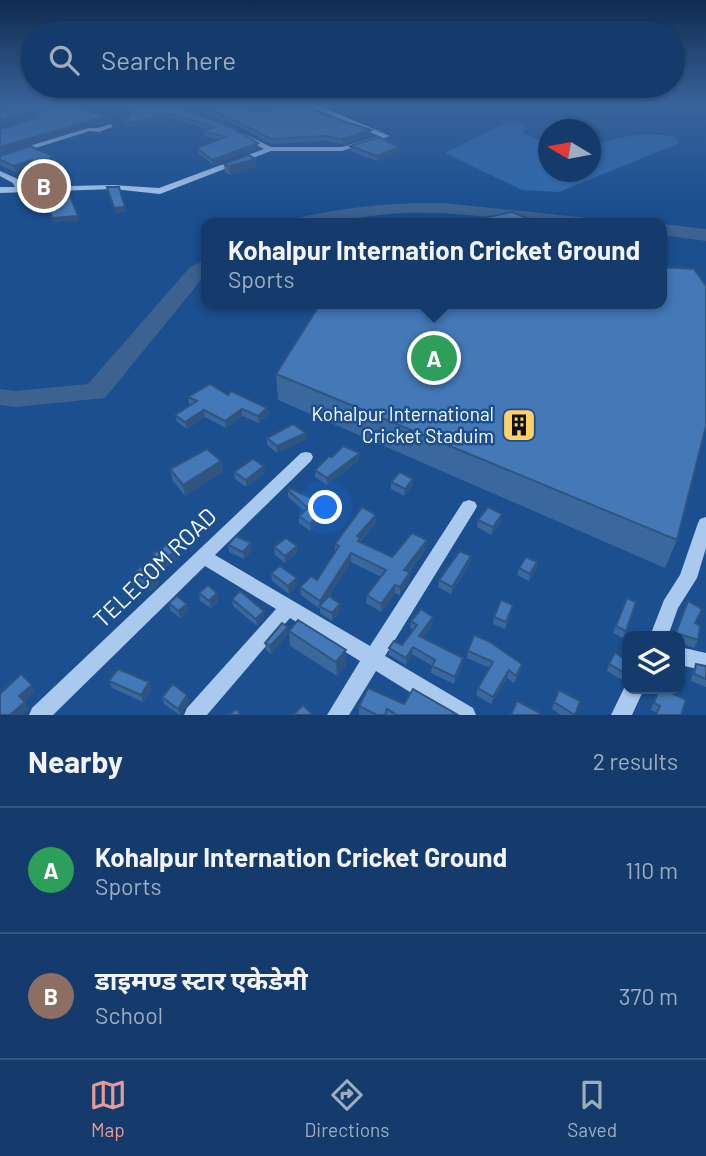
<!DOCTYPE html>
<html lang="en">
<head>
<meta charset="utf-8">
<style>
	body { margin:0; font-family:Barlow,"Noto Sans Devanagari",sans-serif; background:#1d4271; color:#f1f3f6 }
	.controls { position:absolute; right:21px; bottom:21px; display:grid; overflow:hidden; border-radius:14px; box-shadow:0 2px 5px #0004 }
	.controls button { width:63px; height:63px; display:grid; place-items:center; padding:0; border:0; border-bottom:2px solid #33557e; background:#143b6b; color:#f1f3f6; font:35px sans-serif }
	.compass { position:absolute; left:538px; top:119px; width:63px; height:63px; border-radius:50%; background:#143b6b; box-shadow:0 2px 5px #0004; rotate:280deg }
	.you { position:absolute; left:326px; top:508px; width:24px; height:24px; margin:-18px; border:5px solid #fff; border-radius:50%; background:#1a73e8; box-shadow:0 0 0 10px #1a73e833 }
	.badge { display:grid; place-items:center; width:46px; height:46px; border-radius:50%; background:#e69b98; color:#fff; font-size:23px; font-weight:700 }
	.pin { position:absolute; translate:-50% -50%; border:4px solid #fff; box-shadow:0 2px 7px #0006 }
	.popup { position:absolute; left:201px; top:218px; width:466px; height:91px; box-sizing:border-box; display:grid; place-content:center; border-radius:14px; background:#143b6b; filter:drop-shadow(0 2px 5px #0005); font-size:23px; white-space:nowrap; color:#9dadc1 }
	.popup b { font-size:26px; color:#f1f3f6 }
	.popup::after { content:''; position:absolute; left:50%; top:100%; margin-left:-14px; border:14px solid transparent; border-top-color:#143b6b }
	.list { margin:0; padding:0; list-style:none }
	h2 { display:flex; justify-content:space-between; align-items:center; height:91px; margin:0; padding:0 28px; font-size:30px }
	h2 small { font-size:23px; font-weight:400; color:#9dadc1 }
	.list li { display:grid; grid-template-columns:46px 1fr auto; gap:21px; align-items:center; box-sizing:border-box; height:126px; padding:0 28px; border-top:2px solid #33557e }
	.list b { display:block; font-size:26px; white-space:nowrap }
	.list p { margin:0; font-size:23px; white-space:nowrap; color:#9dadc1 }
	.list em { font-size:23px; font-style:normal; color:#9dadc1 }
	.icon { flex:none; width:38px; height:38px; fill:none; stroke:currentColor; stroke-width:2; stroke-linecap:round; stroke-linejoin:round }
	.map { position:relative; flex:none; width:706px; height:715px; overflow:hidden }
	.search { position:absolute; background:#143b6b; box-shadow:0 2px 5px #0004; left:21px; right:21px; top:21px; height:77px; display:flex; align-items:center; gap:18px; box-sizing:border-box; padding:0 24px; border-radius:38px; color:#9dadc1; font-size:26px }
	.sheet { height:343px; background:#143b6b }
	nav { display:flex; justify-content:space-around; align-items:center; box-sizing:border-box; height:98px; border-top:2px solid #33557e; background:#143b6b; font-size:19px; color:#9dadc1 }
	nav a { display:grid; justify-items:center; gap:4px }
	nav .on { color:#e69b98 }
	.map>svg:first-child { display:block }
	.green { fill:#2e69ad }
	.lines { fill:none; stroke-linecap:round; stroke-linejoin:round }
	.river { fill:#3c6290; fill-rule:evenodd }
	.minor { fill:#a9c9ee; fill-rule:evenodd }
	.wall { fill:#3a679d }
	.shaded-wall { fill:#305480 }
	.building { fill:#4478b7; stroke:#305480; stroke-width:2 }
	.labels { text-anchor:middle; stroke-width:5; stroke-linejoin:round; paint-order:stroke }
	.poi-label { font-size:19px; fill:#fff; stroke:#1b4f8f; text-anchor:end }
	.near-street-label { font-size:23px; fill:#fff; stroke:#1b4f8f }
</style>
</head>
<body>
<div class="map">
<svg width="706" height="715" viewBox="0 0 706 715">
	<rect width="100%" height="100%" fill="#1b4f8f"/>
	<path class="green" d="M 512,119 L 524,124 L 527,129 L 522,133 L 548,143 L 548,172 L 590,172 L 591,145 C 620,137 645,131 676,137 L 679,143 L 559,192 L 522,190 L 445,153 Z"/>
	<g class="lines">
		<g class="river">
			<path d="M 443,203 L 589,218 L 598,223 C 534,226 471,211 406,213 C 367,214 329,225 290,223 L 293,219 C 343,207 391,202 443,203 Z"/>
			<polygon points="662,224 706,229 706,241 662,235"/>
			<polygon points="206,260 206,274 105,398 16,407 0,405 0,389 16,391 88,384 190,267"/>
		</g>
		<g class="minor">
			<polygon points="87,105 100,105 97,107"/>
			<polygon points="308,105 317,105 390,136 342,151 271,151 160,194 113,189 0,193 0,187 15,187 13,183 0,176 0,171 20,180 23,187 113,185 159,188 264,149 216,124 215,123 218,121 271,147 342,147 379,136"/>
			<polygon points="110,124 112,125 112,127 99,132 90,131 0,159 0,155 88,128 98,128"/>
			<polygon points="306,452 311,453 313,457 311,461 215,555 370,646 463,502 469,500 475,502 477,506 475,510 385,656 473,708 476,715 447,715 376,671 349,715 327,715 360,661 290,618 207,715 184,715 187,708 276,609 205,566 53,715 29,715 32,708 301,453"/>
			<polygon points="706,517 706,548 697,578 678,608 668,636 650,636 664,600 680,575 698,523 700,519"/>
			<polygon points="680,647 706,653 706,671 680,665"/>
			<polygon points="627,682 627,689 644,689 632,715 611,715"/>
		</g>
	</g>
	<g class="wall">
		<polygon points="113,105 172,105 258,143 258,148 213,165 198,153 197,148 218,140 204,136 203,131 208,130 172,118 126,128 125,123 130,113"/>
		<polygon points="184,105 244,105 257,112 322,114 371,130 371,135 342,144 325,141 272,144 238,126"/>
		<polygon points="350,146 399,152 377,161 350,151"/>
		<polygon points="0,156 55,157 57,163 38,169 32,166 15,172 0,165"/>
		<polygon points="224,164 256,167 230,175 225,172"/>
		<polygon points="276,374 677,540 665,568 278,400"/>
		<polygon points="228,395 267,408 268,415 259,423 242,416 226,428 205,417 187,429 177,422 175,415 192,405 189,404 188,397"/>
		<polygon points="267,438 307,439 277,453 267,445"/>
		<polygon points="332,457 359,460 327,485 315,477 315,470"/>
		<polygon points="221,461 223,472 185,496 173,481 170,469"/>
		<polygon points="234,472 265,473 246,487 235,479"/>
		<polygon points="391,482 413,486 404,496 391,489"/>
		<polygon points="288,490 327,505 328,512 310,531 299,523 299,516 304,511 288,497"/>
		<polygon points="376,515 376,523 360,542 392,557 426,549 409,572 409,581 400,595 395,593 381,612 366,603 367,595 381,577 351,562 329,597 340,611 332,621 320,613 320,609 301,595 300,587 317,580 335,551 335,544"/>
		<polygon points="478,520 501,522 491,535 477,527"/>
		<polygon points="228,545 252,550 244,559 229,552"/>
		<polygon points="297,546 297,553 285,563 275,555 274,547"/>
		<polygon points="177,550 179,558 163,569 155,562 153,554"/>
		<polygon points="471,556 470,563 451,594 438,587 439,580"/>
		<polygon points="537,562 536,570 529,581 517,575 519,568"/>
		<polygon points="135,572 159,584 151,591 137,579"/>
		<polygon points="271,573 297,578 297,586 289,594 272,581"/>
		<polygon points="199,593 217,593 218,601 211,608 200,601"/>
		<polygon points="627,598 636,602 623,638 613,633"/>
		<polygon points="232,599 264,611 264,618 257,626 233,606"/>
		<polygon points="688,601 695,623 698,640 694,648 680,643 680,636 674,636"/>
		<polygon points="169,603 188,611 180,618 170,610"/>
		<polygon points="513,605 511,612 505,629 493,624 494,617"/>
		<polygon points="411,621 432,625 422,638 462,665 454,684 431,673 432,666 412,654 406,665 389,655 389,648 402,645 413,630 410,628"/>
		<polygon points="288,627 288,634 271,654 266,650 265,643"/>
		<polygon points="289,631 346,650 346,665 337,676 290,646"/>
		<polygon points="468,651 520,671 514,683 507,678 491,704 476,695 478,688 490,668 467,658"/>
		<polygon points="627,660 627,676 624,681 607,671 609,664"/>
		<polygon points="696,664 706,666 706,687 691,681 693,671"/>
		<polygon points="109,681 152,689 143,702 112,688"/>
		<polygon points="658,689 686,700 657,713 651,710"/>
		<polygon points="187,695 189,702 180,715 164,704 162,697"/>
		<polygon points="554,702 575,715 561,715 552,709"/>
		<polygon points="404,704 458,715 359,715 359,706"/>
	</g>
	<g class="shaded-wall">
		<polygon points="34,111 35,116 0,125 0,120"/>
		<polygon points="172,114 172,118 126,128 125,123"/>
		<polygon points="105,117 106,123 0,153 0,147"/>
		<polygon points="371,130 371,135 342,144 342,139"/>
		<polygon points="258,143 258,148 213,165 212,160"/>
		<polygon points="399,147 399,152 377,161 377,156"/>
		<polygon points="55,157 57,163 38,169 36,163"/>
		<polygon points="256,159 256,167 230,175 229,166"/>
		<polygon points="31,160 32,166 15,172 14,166"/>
		<polygon points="125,207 126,212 115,214 114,208"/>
		<polygon points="78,216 80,221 53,223 52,218"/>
		<polygon points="267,408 268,415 259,423 258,416"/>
		<polygon points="242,409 242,416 226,428 225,421"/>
		<polygon points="204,410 205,417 187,429 185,422"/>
		<polygon points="306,433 307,439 277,453 277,446"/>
		<polygon points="360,453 359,460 327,485 327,478"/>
		<polygon points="221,461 223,472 185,496 183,485"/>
		<polygon points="264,466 265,473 246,487 246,480"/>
		<polygon points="413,479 413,486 404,496 405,489"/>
		<polygon points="327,505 328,512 310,531 310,524"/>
		<polygon points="502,514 501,522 491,535 493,527"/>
		<polygon points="376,515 376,523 360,541 360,546 357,536"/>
		<polygon points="427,540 426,549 403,578 404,570"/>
		<polygon points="251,543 252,550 244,559 243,552"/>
		<polygon points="297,546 297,553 285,563 285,556"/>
		<polygon points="177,550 179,558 163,569 161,562"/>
		<polygon points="351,553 351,562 322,608 321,607 320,601"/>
		<polygon points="471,556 470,563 451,594 452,587"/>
		<polygon points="537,562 536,570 529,581 530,574"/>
		<polygon points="410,572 409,581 400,595 400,587"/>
		<polygon points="158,577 159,584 151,591 149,584"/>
		<polygon points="297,578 297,586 289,594 288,586"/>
		<polygon points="395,585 395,593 381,612 381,604"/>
		<polygon points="217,593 218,601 211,608 209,601"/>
		<polygon points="187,604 188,611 180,618 178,611"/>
		<polygon points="340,604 340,611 332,621 332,613"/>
		<polygon points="264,611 264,618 257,626 256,619"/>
		<polygon points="433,617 432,625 418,643 419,636"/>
		<polygon points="288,627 288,634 271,654 270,646"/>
		<polygon points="413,647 412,654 406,665 406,658"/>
		<polygon points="346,650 346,665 337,676 336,662"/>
		<polygon points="463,658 462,665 454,684 455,677"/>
		<polygon points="509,670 507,678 491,704 493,697"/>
		<polygon points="149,682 152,689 143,702 141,695"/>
		<polygon points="32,685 35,692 23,703 19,696"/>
		<polygon points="187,695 189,702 180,715 178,709"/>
		<polygon points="25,702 29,709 22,715 10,715"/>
	</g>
	<g class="building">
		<polygon points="13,105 76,105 105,117 0,147 0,134 2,134 0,133 0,129 35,118 37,114 34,111 0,120 0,110"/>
		<polygon points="122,105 172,105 231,127 258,143 212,160 197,148 225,137 203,131 215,127 172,114 125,123 131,110"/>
		<polygon points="196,105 244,105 257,112 282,105 308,106 322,114 371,130 342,139 325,136 271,139 237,121"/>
		<polygon points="379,137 399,147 377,156 350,146"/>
		<polygon points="30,146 55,157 36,163 31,160 14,166 0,160 0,156"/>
		<polygon points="248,155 256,159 229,166 224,164"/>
		<polygon points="107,187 119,187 125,207 114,208"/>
		<polygon points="67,188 78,216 52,218 44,189"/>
		<polygon points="512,212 539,223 459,223"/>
		<polygon points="662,267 694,269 706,286 706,426 677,540 276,374 320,304 662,304"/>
		<polygon points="210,384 228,395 231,391 267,408 258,416 242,409 225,421 204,410 185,422 175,415 197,401 188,397"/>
		<polygon points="293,424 306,433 277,446 267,438"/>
		<polygon points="343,446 360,453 327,478 315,470 329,456 332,457"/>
		<polygon points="207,449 221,461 183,485 170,469"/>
		<polygon points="253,459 264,466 246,480 234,472"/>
		<polygon points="400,472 413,479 405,489 391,482"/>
		<polygon points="289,488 327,505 310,524 299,516 308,508 288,490"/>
		<polygon points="362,507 376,515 357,536 360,538 358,541 392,557 412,533 427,540 404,570 410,572 400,587 395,585 381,604 367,595 386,570 351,553 320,601 300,587 311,576 317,580 339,546 335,544"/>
		<polygon points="488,507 502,514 493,527 478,520"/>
		<polygon points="236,536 251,543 243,552 228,545"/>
		<polygon points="286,538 297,546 285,556 274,547"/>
		<polygon points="169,543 177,550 161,562 153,554"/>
		<polygon points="460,551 471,556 452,587 439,580"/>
		<polygon points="526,557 537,562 530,574 519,568"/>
		<polygon points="143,565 158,577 149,584 135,572"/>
		<polygon points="280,566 297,578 288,586 271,573"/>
		<polygon points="208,585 217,593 209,601 199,593"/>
		<polygon points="240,591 264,611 256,619 232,599"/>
		<polygon points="177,596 187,604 178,611 169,603"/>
		<polygon points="329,596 340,604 332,613 319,606"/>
		<polygon points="627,598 636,602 626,631 616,626"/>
		<polygon points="501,600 513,605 506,622 494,617"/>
		<polygon points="688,601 702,609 695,623 700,626 698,640 676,633"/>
		<polygon points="421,609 433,617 419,636 463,658 455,677 432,666 435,660 413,647 406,658 389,648 394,641 402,645 417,625 411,621"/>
		<polygon points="298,620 346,650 336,662 289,631"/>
		<polygon points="282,623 288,627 270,646 265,643"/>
		<polygon points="474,635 490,642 522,664 516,676 509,670 493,697 478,688 493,662 468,651"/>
		<polygon points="615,653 627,660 627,674 609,664"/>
		<polygon points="696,664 706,666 706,679 694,674"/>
		<polygon points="118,669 149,682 141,695 109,681"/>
		<polygon points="21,674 32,685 19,696 25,702 10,715 0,715 0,694"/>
		<polygon points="173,684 187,695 178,709 162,697"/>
		<polygon points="368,688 404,704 413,689 458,715 397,715 387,709 385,715 377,715 359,706"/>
		<polygon points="659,689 663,689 686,700 681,715 656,715 660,706 654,703"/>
		<polygon points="559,690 580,701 575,715 554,702"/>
		<polygon points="517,701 540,713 539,715 511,715"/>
		<polygon points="303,705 313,715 293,715"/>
		<polygon points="236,709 241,715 229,715"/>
	</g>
	<linearGradient id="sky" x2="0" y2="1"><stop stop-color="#0f2b4f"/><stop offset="0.51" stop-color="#39639b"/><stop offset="1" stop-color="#39639b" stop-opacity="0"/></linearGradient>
	<rect width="706" height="205" fill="url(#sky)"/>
	<defs>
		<g id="building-square" transform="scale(1.75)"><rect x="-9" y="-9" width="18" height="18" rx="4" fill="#ffd166" stroke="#1b4f8f"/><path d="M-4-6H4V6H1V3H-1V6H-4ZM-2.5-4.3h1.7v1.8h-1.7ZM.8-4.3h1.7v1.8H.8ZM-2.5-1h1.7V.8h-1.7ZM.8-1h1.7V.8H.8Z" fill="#111"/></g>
	</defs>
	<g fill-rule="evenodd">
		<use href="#building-square" x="519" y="425"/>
	</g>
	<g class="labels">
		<g class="poi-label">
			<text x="494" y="421">Kohalpur International<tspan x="494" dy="22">Cricket Staduim</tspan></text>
		</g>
		<g class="near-street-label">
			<text transform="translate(155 568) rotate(-44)" y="8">TELECOM ROAD</text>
		</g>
	</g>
</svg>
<div class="controls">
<button><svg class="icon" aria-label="layers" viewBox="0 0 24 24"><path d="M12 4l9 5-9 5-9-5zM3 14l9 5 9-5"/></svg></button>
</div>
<svg class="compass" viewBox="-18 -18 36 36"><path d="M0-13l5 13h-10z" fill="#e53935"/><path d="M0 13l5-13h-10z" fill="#9dadc1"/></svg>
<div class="you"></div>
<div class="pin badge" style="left:434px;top:358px;background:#2e9e5b">A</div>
<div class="popup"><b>Kohalpur Internation Cricket Ground</b>Sports</div>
<div class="pin badge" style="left:44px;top:186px;background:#8d6e63">B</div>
<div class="search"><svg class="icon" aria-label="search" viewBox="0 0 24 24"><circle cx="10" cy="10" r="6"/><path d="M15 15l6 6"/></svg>Search here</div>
</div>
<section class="sheet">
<h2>Nearby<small>2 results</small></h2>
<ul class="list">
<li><span class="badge" style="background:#2e9e5b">A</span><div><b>Kohalpur Internation Cricket Ground</b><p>Sports</p></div><em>110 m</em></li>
<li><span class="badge" style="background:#8d6e63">B</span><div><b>डाइमण्ड स्टार एकेडेमी</b><p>School</p></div><em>370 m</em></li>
</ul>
</section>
<nav>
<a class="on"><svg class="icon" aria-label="map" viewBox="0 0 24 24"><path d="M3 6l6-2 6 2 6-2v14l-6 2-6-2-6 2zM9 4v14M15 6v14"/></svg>Map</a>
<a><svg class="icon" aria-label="directions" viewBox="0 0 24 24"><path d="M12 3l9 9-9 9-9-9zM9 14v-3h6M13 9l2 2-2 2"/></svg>Directions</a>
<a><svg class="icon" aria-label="saved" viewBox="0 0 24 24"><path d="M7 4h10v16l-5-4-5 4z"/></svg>Saved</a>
</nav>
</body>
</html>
